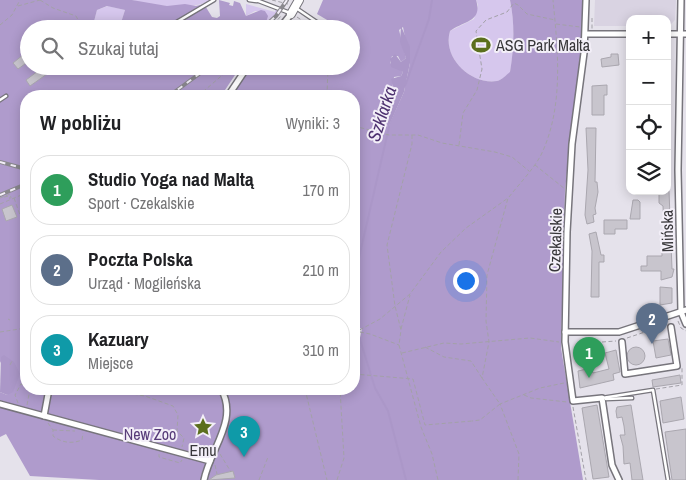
<!DOCTYPE html>
<html lang="pl">
<head>
<meta charset="utf-8">
<style>
	body { margin:0; font-family:"Archivo Narrow",sans-serif; background:#f6f6f6; color:#202124 }
	.controls { position:absolute; right:15px; top:15px; display:grid; overflow:hidden; border-radius:10px; box-shadow:0 2px 12px #0003 }
	.controls button { width:45px; height:45px; display:grid; place-items:center; padding:0; border:0; border-bottom:1px solid #e0e0e0; background:#fff; color:#202124; font:25px sans-serif }
	.you { position:absolute; left:465px; top:280px; width:18px; height:18px; margin:-12px; border:4px solid #fff; border-radius:50%; background:#1a73e8; box-shadow:0 0 0 8px #1a73e833 }
	.badge { display:grid; place-items:center; width:32px; height:32px; border-radius:50%; background:#5b6f1d; color:#fff; font-size:16px; font-weight:700 }
	.pin { position:absolute; translate:-50% -41px; filter:drop-shadow(0 1px 2px #0008) }
	.pin::after { content:''; position:absolute; top:26px; width:18px; height:15px; background:inherit; clip-path:polygon(0 0,100% 0,50% 100%) }
	.list { margin:0; padding:0; list-style:none }
	h2 { display:flex; justify-content:space-between; align-items:center; height:65px; margin:0; padding:0 20px; font-size:21px }
	h2 small { font-size:16px; font-weight:400; color:#757577 }
	.list li { display:grid; grid-template-columns:32px 1fr auto; gap:15px; align-items:center; box-sizing:border-box; height:70px; margin:0 10px 10px; padding:0 10px; border:1px solid #e0e0e0; border-radius:20px }
	.list b { display:block; font-size:19px; white-space:nowrap }
	.list p { margin:0; font-size:16px; white-space:nowrap; color:#757577 }
	.list em { font-size:16px; font-style:normal; color:#757577 }
	.icon { flex:none; width:28px; height:28px; fill:none; stroke:currentColor; stroke-width:2; stroke-linecap:round; stroke-linejoin:round }
	.map { position:relative; flex:none; width:686px; height:480px; overflow:hidden }
	.search { position:absolute; background:#fff; box-shadow:0 2px 12px #0003; left:20px; top:20px; width:340px; height:55px; display:flex; align-items:center; gap:12px; box-sizing:border-box; padding:0 18px; border-radius:28px; color:#757577; font-size:19px }
	.panel { position:absolute; background:#fff; box-shadow:0 2px 12px #0003; left:20px; top:90px; width:340px; height:305px; border-radius:20px }
	.map>svg:first-child { display:block }
	.built { fill:#d9d3e2 }
	.green { fill:#d6c7ed }
	.forest { fill:#af9bcc; fill-rule:evenodd }
	.water { fill:#ab97c8 }
	.lines { fill:none; stroke-linecap:round; stroke-linejoin:round }
	.stream { stroke:#ab97c8; stroke-width:2 }
	.building { fill:#c8c5cd; stroke:#aaa7af }
	.lane-casing { stroke:#77757c; stroke-width:5 }
	.street-casing { stroke:#77757c; stroke-width:8 }
	.secondary-casing { stroke:#77757c; stroke-width:10 }
	.path { stroke:#a3a1a8; stroke-width:1; stroke-dasharray:4 2.5; stroke-linecap:butt }
	.lane { stroke:#fff; stroke-width:2.5 }
	.street { stroke:#fff; stroke-width:5 }
	.secondary { stroke:#fff; stroke-width:8 }
	.rail-casing { stroke:#8a888e; stroke-width:4 }
	.rail { stroke:#f3eff8; stroke-width:2; stroke-dasharray:5.5; stroke-linecap:butt }
	.path-bridge { stroke:#a3a1a8; stroke-width:1; stroke-dasharray:4 2.5; stroke-linecap:butt }
	.labels { text-anchor:middle; stroke-width:4; stroke-linejoin:round; paint-order:stroke }
	.poi-label { font-size:16px; fill:#373639; stroke:#f3eff8; text-anchor:start }
	.street-label { font-size:16px; fill:#373639; stroke:#f3eff8 }
	.park-label { font-size:16px; fill:#573b79; stroke:#f3eff8 }
	.water-label { font-size:18px; font-style:italic; fill:#4e3270; stroke:#f3eff8 }
</style>
</head>
<body>
<div class="map">
<svg width="686" height="480" viewBox="0 0 686 480">
	<rect width="100%" height="100%" fill="#e5e2eb"/>
	<polygon class="built" points="595,0 676,0 675,20 670,25 667,25 667,19 630,19 630,26 594,26"/>
	<g class="green">
		<path d="M 132,0 L 211,0 C 193,11 152,6 132,0 Z"/>
		<path d="M 476,0 L 510,0 C 515,24 514,48 510,73 C 506,75 502,80 497,81 C 470,85 442,57 450,31 L 474,19 L 478,5 Z"/>
		<polygon points="246,4 275,12 275,9 281,12 268,29 264,29 267,16 265,11 255,11 246,16"/>
		<polygon points="108,6 125,10 119,29 92,29 97,10"/>
	</g>
	<path class="forest" d="M 0,0 L 132,0 L 167,6 L 185,4 L 196,6 L 204,4 L 212,17 L 217,18 L 220,16 L 219,0 L 230,3 L 229,5 L 233,6 L 234,1 L 240,3 L 246,16 L 261,10 L 265,11 L 268,16 L 264,29 L 119,29 L 125,10 L 107,6 L 97,10 L 92,29 L 29,29 L 29,66 L 241,66 L 221,96 L 26,96 L 26,389 L 354,389 L 354,341 L 360,338 L 362,329 L 354,326 L 354,96 L 231,96 L 251,66 L 351,66 L 351,29 L 338,29 L 339,27 L 317,14 L 323,0 L 476,0 C 483,22 464,21 450,31 C 442,57 470,85 497,81 C 502,80 506,75 510,72 C 514,48 515,24 510,0 L 583,0 L 581,50 L 565,190 L 561,348 L 583,480 L 99,480 L 30,476 L 6,434 L 0,437 L 0,392 L 7,395 L 16,383 L 16,370 L 4,356 L 0,363 ZM 403,27 L 410,63 L 404,92 L 388,127 L 387,124 L 394,77 L 401,76 L 403,72 L 390,63 L 392,56 L 398,56 L 401,62 L 406,58 L 399,30 Z"/>
	<g class="water">
		<polygon points="401,26 410,47 410,63 404,92 388,128 387,124 394,89 391,79 401,76 403,72 391,67 390,59 395,54 401,62 406,58 400,42"/>
		<polygon points="4,355 14,362 20,374 13,392 7,395 0,392 1,357"/>
	</g>
	<g class="lines">
		<g class="stream">
			<polyline points="405,86 429,19 432,0"/>
			<polyline points="357,328 355,314 360,293 358,262 389,127"/>
			<polyline points="358,333 375,388 388,411 406,480"/>
		</g>
	</g>
	<g class="building">
		<polygon points="29,50 29,61 18,69 13,63"/>
		<polygon points="611,54 618,54 619,65 602,67 601,59 611,57"/>
		<polygon points="42,68 47,74 30,86 26,80"/>
		<polygon points="607,85 607,95 604,95 604,115 592,115 592,86"/>
		<polygon points="586,128 596,128 595,182 597,182 598,192 595,208 596,214 593,215 594,222 587,224 585,215 588,170"/>
		<polygon points="659,191 669,191 672,269 674,269 672,277 661,280 661,271 641,271 641,266 647,266 647,256 662,256 662,251 665,251 663,206 659,203"/>
		<polygon points="633,200 638,200 640,202 640,219 630,219"/>
		<polygon points="12,205 17,217 6,221 2,209"/>
		<polygon points="604,220 627,220 627,229 615,229 615,234 604,234"/>
		<polygon points="596,232 601,255 604,255 604,262 599,262 599,297 591,297 592,251 589,234"/>
		<polygon points="660,287 672,288 672,303 660,305"/>
		<polygon points="668,339 671,355 656,358 653,341"/>
		<circle cx="636" cy="356" r="9"/>
		<polygon points="616,350 620,372 613,374 614,380 580,388 578,371 591,368 593,373 609,369 605,353"/>
		<polygon points="680,375 681,383 653,387 652,380"/>
		<polygon points="681,397 684,419 663,423 660,401"/>
		<polygon points="597,405 609,477 593,479 582,408"/>
		<polygon points="631,405 636,437 643,480 632,480 630,463 624,464 623,446 620,435 625,435 624,426 622,417 617,418 616,411 617,407"/>
		<polygon points="686,429 686,480 672,480 665,432"/>
		<polygon points="233,471 235,478 209,480 216,475"/>
	</g>
	<g class="lines">
		<g class="lane-casing">
			<g id="lane">
				<polyline points="249,0 257,1"/>
				<polyline points="256,0 290,13"/>
				<polyline points="296,8 327,29"/>
				<polyline points="165,29 214,0"/>
				<polyline points="0,100 6,96"/>
				<polyline points="602,398 653,390 668,480"/>
				<polyline points="606,399 632,398"/>
			</g>
		</g>
		<g class="street-casing">
			<g id="street">
				<polyline points="586,0 584,53 572,144 567,232 565,342 573,401 602,398 612,465 619,480"/>
				<polyline points="681,0 678,170 681,312 686,324"/>
				<polyline points="279,29 291,14"/>
				<polyline points="586,34 630,34"/>
				<polyline points="667,34 686,34"/>
				<polyline points="228,96 248,66"/>
				<polyline points="565,332 619,332 686,310"/>
				<polyline points="622,342 625,374 677,366 671,327"/>
				<polyline points="0,404 210,461"/>
				<polyline points="44,416 49,389"/>
				<path d="M 204,480 C 210,449 239,420 221,389"/>
			</g>
		</g>
		<g class="secondary-casing">
			<polyline id="secondary" points="291,14 299,0"/>
		</g>
		<g class="path">
			<polyline points="40,0 53,8 76,16 83,29"/>
			<polyline points="272,0 288,4"/>
			<polyline points="18,6 40,0"/>
			<polyline points="297,17 303,21 308,29"/>
			<polyline points="592,18 592,29"/>
			<polyline points="556,24 580,27"/>
			<polyline points="0,25 12,15 20,0"/>
			<polyline points="269,29 282,15"/>
			<polyline points="198,96 233,66"/>
			<polyline points="327,96 328,66"/>
			<polyline points="354,126 389,135 418,135 442,143 495,152 512,157 529,171"/>
			<polyline points="412,135 412,144 387,245 395,306 401,330 399,345 421,427 432,454 438,480"/>
			<polyline points="459,145 463,113 477,90 482,69 476,31 486,20 507,12 514,3 518,5 527,14 555,20"/>
			<polyline points="535,165 565,189"/>
			<polyline points="4,197 9,196 10,199"/>
			<path d="M 509,197 C 519,184 533,170 541,155 C 564,107 558,51 553,0"/>
			<polyline points="0,198 10,194 11,198"/>
			<polyline points="14,198 26,232"/>
			<polyline points="0,204 26,193"/>
			<polyline points="8,319 10,320"/>
			<polyline points="678,321 681,328 686,331"/>
			<polyline points="401,329 410,295"/>
			<polyline points="0,332 26,328"/>
			<polyline points="360,332 370,334 399,345"/>
			<polyline points="354,333 380,319 410,294 441,252 466,228 508,198 487,275 486,321 489,342 482,378 500,404 480,420 472,421"/>
			<polyline points="627,338 666,325"/>
			<polyline points="602,342 616,341"/>
			<polyline points="425,347 444,357 471,361 482,378"/>
			<polyline points="402,353 444,343 461,344 530,338 559,342"/>
			<polyline points="10,365 12,361"/>
			<polyline points="132,389 132,394 145,396 173,406 178,415 177,431 184,438 182,447"/>
			<polyline points="141,389 145,395"/>
			<polyline points="305,389 327,480"/>
			<polyline points="656,389 682,385 682,368"/>
			<polyline points="524,395 531,398 567,402"/>
			<polyline points="18,403 15,395 21,384 26,385"/>
			<polyline points="27,405 30,389"/>
			<polyline points="573,407 586,480"/>
			<path d="M 48,423 L 53,430 L 53,436 C 62,443 72,444 82,440 L 83,433"/>
			<polyline points="53,430 75,431"/>
			<polyline points="159,454 159,457 180,463 182,460"/>
			<polyline points="220,454 231,472"/>
			<polyline points="215,465 217,474"/>
			<polyline points="259,480 268,457"/>
			<polyline points="337,480 344,458 340,389"/>
			<polyline points="518,480 519,454 500,404 540,388 564,383"/>
		</g>
		<use href="#lane" class="lane"/>
		<use href="#street" class="street"/>
		<use href="#secondary" class="secondary"/>
		<g class="rail-casing">
			<g id="rail">
				<polyline points="262,29 276,16 287,0"/>
				<polyline points="169,96 210,66"/>
				<polyline points="0,162 26,169"/>
				<polyline points="0,195 26,184"/>
			</g>
		</g>
		<use href="#rail" class="rail"/>
		<polyline class="path-bridge" points="354,374 413,379 425,425 472,421"/>
	</g>
	<defs>
		<g id="stadium-bare" transform="scale(1.5)"><path d="M0-5a6.5 5 0 1 0 0 10a6.5 5 0 1 0 0-10ZM-3.5-1.8h7v3.6h-7Z" fill="#5b6f1d" stroke="#f3eff8" stroke-width="2.5" paint-order="stroke"/></g>
		<g id="sight-bare" transform="scale(1.5)"><path d="M0-6L1.8-2.2L6-1.7L2.9 1.2L3.7 5.4L0 3.3L-3.7 5.4L-2.9 1.2L-6-1.7L-1.8-2.2Z" fill="#5b6f1d" stroke="#f3eff8" stroke-width="2.5" paint-order="stroke"/></g>
	</defs>
	<g fill-rule="evenodd">
		<use href="#stadium-bare" x="481" y="45"/>
		<use href="#sight-bare" x="203" y="427"/>
	</g>
	<g class="labels">
		<g class="poi-label">
			<text x="496" y="51">ASG Park Malta</text>
			<text x="203" y="456" text-anchor="middle">Emu</text>
		</g>
		<g class="street-label">
			<text transform="translate(667 231) rotate(-91)" y="6">Mińska</text>
			<text transform="translate(555 240) rotate(-88)" y="6">Czekalskie</text>
		</g>
		<g class="park-label">
			<text x="150" y="440">New Zoo</text>
		</g>
		<g class="water-label">
			<text transform="translate(382 114) rotate(-72)" y="6">Szklarka</text>
		</g>
	</g>
</svg>
<div class="controls">
<button>+</button>
<button>−</button>
<button><svg class="icon" aria-label="locate" viewBox="0 0 24 24"><circle cx="12" cy="12" r="6"/><path d="M12 2v4M12 18v4M2 12h4M18 12h4"/></svg></button>
<button><svg class="icon" aria-label="layers" viewBox="0 0 24 24"><path d="M12 4l9 5-9 5-9-5zM3 14l9 5 9-5"/></svg></button>
</div>
<div class="you"></div>
<div class="pin badge" style="left:589px;top:378px;background:#2e9e5b">1</div>
<div class="pin badge" style="left:652px;top:344px;background:#5c6f8a">2</div>
<div class="pin badge" style="left:244px;top:457px;background:#0f9aa8">3</div>
<div class="search"><svg class="icon" aria-label="search" viewBox="0 0 24 24"><circle cx="10" cy="10" r="6"/><path d="M15 15l6 6"/></svg>Szukaj tutaj</div>
<section class="panel">
<h2>W pobliżu<small>Wyniki: 3</small></h2>
<ul class="list">
<li><span class="badge" style="background:#2e9e5b">1</span><div><b>Studio Yoga nad Maltą</b><p>Sport · Czekalskie</p></div><em>170 m</em></li>
<li><span class="badge" style="background:#5c6f8a">2</span><div><b>Poczta Polska</b><p>Urząd · Mogileńska</p></div><em>210 m</em></li>
<li><span class="badge" style="background:#0f9aa8">3</span><div><b>Kazuary</b><p>Miejsce</p></div><em>310 m</em></li>
</ul>
</section>
</div>
</body>
</html>
